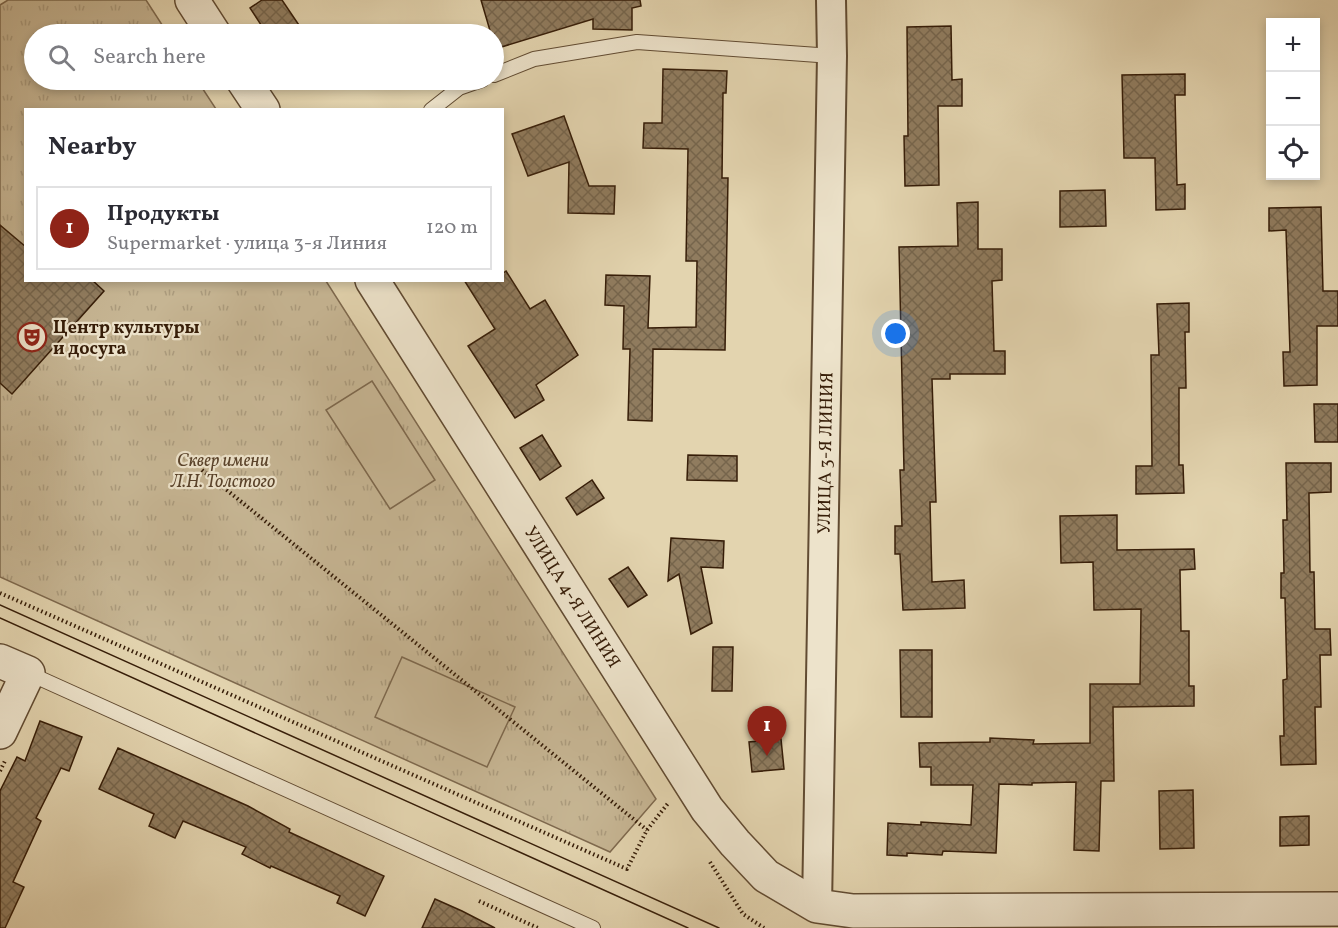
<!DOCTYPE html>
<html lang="en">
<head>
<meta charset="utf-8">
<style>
	body { margin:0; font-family:Vollkorn,serif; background:#f7f7f7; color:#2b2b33 }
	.controls { position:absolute; right:18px; top:18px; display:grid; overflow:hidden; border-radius:0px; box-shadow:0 3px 9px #0003 }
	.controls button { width:54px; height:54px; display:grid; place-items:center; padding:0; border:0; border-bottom:2px solid #e1e1e2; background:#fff; color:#2b2b33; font:30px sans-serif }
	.you { position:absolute; left:896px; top:334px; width:21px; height:21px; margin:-15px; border:4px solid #fff; border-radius:50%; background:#1a73e8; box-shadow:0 0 0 9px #1a73e833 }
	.badge { display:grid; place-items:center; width:39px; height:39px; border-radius:50%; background:#8f2418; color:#fff; font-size:20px; font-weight:700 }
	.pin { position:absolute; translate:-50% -50px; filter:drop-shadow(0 2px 3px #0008) }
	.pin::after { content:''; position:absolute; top:32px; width:21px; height:18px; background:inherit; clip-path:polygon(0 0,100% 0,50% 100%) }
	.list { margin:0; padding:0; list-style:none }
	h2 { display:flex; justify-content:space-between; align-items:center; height:78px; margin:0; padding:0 24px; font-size:26px }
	h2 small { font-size:20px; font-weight:400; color:#7c7c81 }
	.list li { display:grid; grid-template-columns:39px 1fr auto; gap:18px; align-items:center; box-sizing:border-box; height:84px; margin:0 12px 12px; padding:0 12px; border:2px solid #e1e1e2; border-radius:0px }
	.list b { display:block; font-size:22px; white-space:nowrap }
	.list p { margin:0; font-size:20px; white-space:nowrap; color:#7c7c81 }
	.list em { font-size:20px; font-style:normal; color:#7c7c81 }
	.icon { flex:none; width:33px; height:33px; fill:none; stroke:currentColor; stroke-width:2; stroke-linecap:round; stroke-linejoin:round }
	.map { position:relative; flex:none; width:1338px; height:928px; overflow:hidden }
	.search { position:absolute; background:#fff; box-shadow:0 3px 9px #0003; left:24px; top:24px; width:480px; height:66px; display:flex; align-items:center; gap:15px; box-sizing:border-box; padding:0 21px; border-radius:33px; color:#7c7c81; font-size:22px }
	.panel { position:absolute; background:#fff; box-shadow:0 3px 9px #0003; left:24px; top:108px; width:480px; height:174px; border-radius:0px }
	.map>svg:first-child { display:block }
	.park { fill:url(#park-tufts); stroke:#7e694e; stroke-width:1.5 }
	.garden { fill:#c6b593; stroke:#7e694e; stroke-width:1.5 }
	.building { fill:url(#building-cross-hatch); stroke:#361d08; stroke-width:1.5 }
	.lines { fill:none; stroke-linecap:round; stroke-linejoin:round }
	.service-casing { stroke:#614b32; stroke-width:16 }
	.minor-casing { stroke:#614b32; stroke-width:32 }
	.tertiary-casing { stroke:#614b32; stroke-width:36 }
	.path { stroke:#361d08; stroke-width:4; stroke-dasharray:1.5 3; stroke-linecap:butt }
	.service { stroke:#ede3cb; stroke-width:14 }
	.minor { stroke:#ede3cb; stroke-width:28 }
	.tertiary { stroke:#ede3cb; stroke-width:33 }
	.tram { stroke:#361d08; stroke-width:1.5 }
	.labels { text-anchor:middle; stroke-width:4.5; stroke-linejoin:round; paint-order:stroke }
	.poi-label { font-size:18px; font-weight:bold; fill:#361d08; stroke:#ede3cb; text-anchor:start }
	.street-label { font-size:18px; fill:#361d08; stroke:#ede3cb }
	.park-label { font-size:18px; font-style:italic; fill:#5a432b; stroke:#ede3cb }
</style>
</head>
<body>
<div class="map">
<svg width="1338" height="928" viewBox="0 0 1338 928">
	<defs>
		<pattern id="park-tufts" width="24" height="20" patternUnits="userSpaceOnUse" patternTransform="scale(1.5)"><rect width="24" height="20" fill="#c6b593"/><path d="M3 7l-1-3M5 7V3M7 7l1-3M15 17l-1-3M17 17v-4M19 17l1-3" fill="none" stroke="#ab9b7d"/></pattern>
		<pattern id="building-cross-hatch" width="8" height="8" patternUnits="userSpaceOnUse" patternTransform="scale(1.5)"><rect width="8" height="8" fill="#907c5f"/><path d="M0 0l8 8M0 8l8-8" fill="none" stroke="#76654c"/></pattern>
	</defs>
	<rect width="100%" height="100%" fill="#e3d4af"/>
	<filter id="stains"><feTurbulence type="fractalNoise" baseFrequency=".00333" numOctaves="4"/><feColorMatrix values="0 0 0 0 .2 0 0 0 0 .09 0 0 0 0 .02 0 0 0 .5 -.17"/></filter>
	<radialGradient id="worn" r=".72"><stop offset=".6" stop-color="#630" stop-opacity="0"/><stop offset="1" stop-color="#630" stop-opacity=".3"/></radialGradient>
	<polygon class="park" points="8,0 146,0 168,34 34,34 34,80 197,80 216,109 26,110 26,280 326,281 656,799 610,852 0,577 0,5"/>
	<g class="garden">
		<polygon points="372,381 435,480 390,509 326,410"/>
		<polygon points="402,657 515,707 487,767 375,717"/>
	</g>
	<g class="building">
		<polygon points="262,0 282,0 305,34 267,34 250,8"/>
		<polygon points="481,0 640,0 641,6 632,8 632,30 593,29 593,19 495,49 494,34 491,34"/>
		<polygon points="951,26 952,80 962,79 962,106 938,106 939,185 905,186 904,136 908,136 907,27"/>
		<polygon points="663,69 727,71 726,93 723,93 722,178 728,178 725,350 653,349 652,421 628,420 630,349 623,349 624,306 605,305 606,275 650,276 648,328 696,327 697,261 686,261 688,149 643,148 644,123 662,123"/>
		<polygon points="1185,74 1185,95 1175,95 1177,185 1185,184 1185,209 1156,210 1155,158 1124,158 1122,75"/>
		<polygon points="564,116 589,186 615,186 614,214 568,213 569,162 528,176 512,134"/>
		<polygon points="1105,190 1106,226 1060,227 1060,191"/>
		<polygon points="978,202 978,249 1002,249 1002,280 992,281 994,351 1005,351 1005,374 950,374 950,379 932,379 936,502 930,502 932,582 964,580 965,608 903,610 900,554 895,554 895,526 902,526 900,470 904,470 899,247 958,246 957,203"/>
		<polygon points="1321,207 1323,291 1338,291 1338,326 1317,326 1317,385 1284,386 1283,352 1290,352 1286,230 1269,231 1269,208"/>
		<polygon points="0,225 26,247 26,280 92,280 104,291 12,394 0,383"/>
		<polygon points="506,271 530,309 545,300 578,355 536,385 544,400 515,418 468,346 495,329 464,280 502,280 502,274"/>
		<polygon points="1189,303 1189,332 1185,332 1186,388 1179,388 1179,465 1183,465 1184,493 1136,494 1136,466 1152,466 1151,355 1159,355 1157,304"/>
		<polygon points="1314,404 1338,404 1338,442 1315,442"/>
		<polygon points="542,435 561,466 540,480 520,448"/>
		<polygon points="688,455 737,456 737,481 687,480"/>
		<polygon points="1286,463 1331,463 1331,492 1309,493 1310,572 1314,572 1315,629 1330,629 1331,655 1320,655 1321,707 1315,707 1316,764 1281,765 1280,736 1284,736 1283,680 1287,679 1285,598 1281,598 1281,573 1284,573 1283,520 1287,520"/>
		<polygon points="592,480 604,498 577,515 566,498"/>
		<polygon points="1117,515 1117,550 1194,549 1195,569 1180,570 1181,631 1189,631 1189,686 1194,686 1194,706 1113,707 1114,781 1101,781 1099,851 1074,850 1076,782 1032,783 1032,785 999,784 996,853 943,851 942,855 907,853 907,856 887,855 888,823 921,825 921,822 971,825 973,785 931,785 931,767 920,767 919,743 990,742 990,738 1034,740 1033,744 1090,743 1090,684 1140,684 1141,609 1094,610 1093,562 1061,563 1060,516"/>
		<polygon points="671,538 724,541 723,568 701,567 712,623 691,634 679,574 668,581"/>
		<polygon points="628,567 647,595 628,607 609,579"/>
		<polygon points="713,647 733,647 732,691 712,691"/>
		<polygon points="900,650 932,650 932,717 901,717"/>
		<polygon points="40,721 82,737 69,771 61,768 36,818 41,821 13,882 24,887 5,928 0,928 0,791 17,757 25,761"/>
		<polygon points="781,739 784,769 752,772 749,742"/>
		<polygon points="118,748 248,806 290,829 289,832 384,876 365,916 337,903 340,896 271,866 270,868 242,854 246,847 183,821 175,838 149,826 154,814 99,789"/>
		<polygon points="1193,790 1194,848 1160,849 1159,791"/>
		<polygon points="1309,816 1309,845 1280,846 1280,817"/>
		<polygon points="435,899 462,911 495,928 422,928"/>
	</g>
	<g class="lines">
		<g class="service-casing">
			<g id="service">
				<polyline points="494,75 534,59 637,42 832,56"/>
				<polyline points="431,110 459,88 482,80"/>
				<polyline points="28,673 593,928"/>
			</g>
		</g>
		<g class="minor-casing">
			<g id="minor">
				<path id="s1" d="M 817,906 L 832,56 L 831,0"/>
			</g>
		</g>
		<g class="tertiary-casing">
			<g id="tertiary">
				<polyline points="192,0 214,34"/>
				<polyline points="243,80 263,110"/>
				<path id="s2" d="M 372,280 L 707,809 L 735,843 L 766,876 L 817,906 L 853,911 L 1338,909"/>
				<polyline points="0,661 28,673 0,732"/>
			</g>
		</g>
		<g class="path">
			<polyline points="202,470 647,830"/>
			<polyline points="0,593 627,869 647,830 669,802"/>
			<polyline points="0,771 5,761"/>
			<polyline points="710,862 743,914 764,928"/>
			<polyline points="479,901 538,928"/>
		</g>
		<use href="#service" class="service"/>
		<use href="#minor" class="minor"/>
		<use href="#tertiary" class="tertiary"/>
		<g class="tram">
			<polyline points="0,605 719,928"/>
			<polyline points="0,618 688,928"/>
		</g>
	</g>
	<defs>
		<g id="theatre-ring" transform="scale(1.5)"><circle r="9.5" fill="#ede3cb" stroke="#8f2418" stroke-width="1.5"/><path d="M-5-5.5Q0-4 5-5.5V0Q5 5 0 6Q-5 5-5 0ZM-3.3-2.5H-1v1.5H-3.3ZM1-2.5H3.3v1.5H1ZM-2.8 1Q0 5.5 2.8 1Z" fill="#8f2418"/></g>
	</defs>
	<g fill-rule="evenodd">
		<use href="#theatre-ring" x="32" y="337"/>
	</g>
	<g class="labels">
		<g class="poi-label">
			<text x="53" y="333">Центр культуры<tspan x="53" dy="21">и досуга</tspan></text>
		</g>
		<g class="street-label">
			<text dy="6" stroke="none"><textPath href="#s1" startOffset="453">УЛИЦА 3-Я ЛИНИЯ</textPath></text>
			<text dy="6" stroke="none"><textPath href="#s2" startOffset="375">УЛИЦА 4-Я ЛИНИЯ</textPath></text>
		</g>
		<g class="park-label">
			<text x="223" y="466">Сквер имени<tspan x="223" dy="21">Л.Н. Толстого</tspan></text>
		</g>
	</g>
	<rect width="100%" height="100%" filter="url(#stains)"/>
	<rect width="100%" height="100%" fill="url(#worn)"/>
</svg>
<div class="controls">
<button>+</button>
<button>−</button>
<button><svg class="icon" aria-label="locate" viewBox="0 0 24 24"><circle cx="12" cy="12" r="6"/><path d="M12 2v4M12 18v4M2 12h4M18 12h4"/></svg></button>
</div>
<div class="you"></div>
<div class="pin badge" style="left:767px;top:756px">1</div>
<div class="search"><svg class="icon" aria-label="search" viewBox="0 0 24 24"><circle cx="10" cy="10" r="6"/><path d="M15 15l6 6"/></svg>Search here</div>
<section class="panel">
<h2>Nearby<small></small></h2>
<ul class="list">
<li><span class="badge">1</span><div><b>Продукты</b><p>Supermarket · улица 3-я Линия</p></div><em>120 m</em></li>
</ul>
</section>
</div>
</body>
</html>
